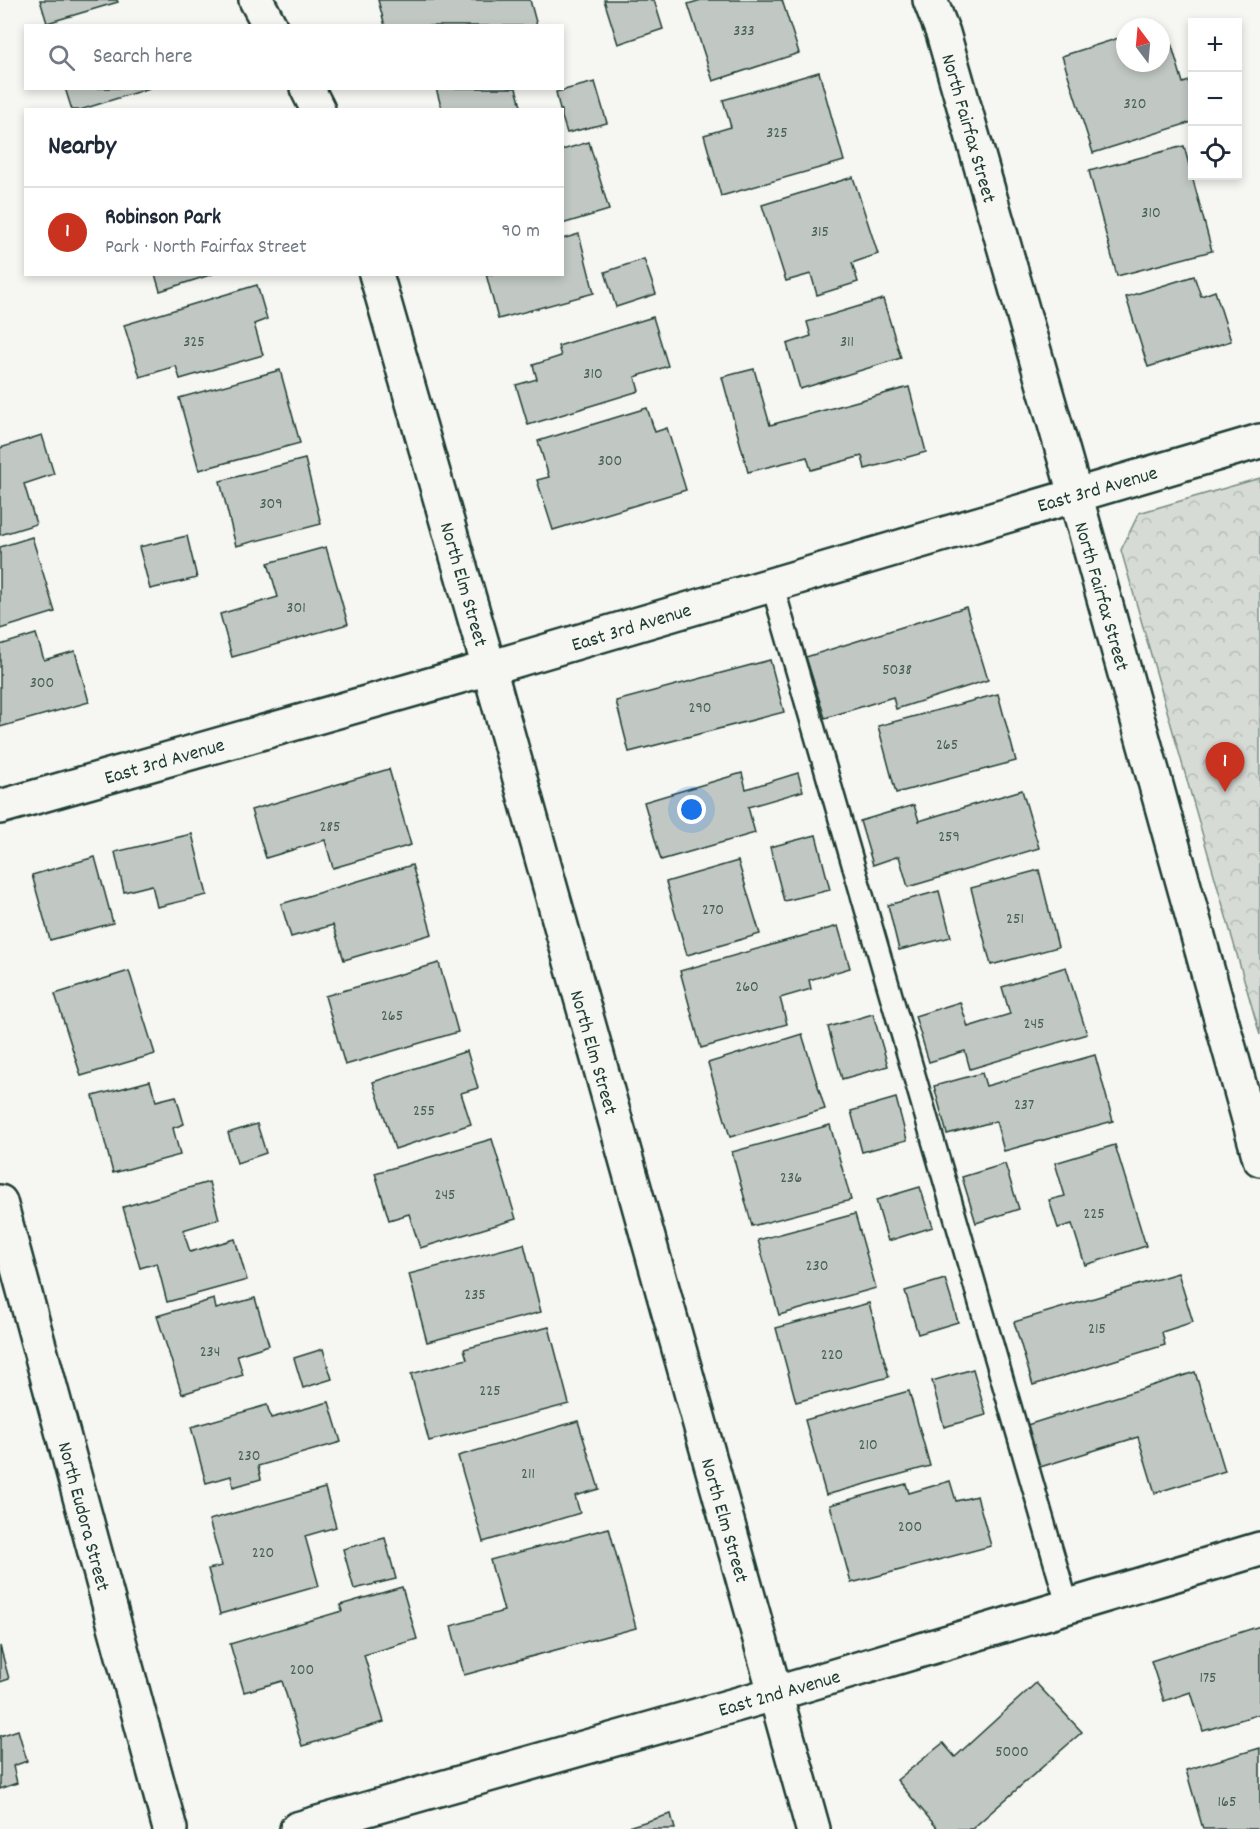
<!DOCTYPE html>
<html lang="en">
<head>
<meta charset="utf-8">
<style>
	body { margin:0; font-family:Dekko,sans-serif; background:#f2f2f3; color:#1f2937 }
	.controls { position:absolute; right:18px; top:18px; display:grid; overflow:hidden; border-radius:0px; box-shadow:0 3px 9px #0003 }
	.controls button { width:54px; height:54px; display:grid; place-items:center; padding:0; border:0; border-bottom:2px solid #e0e1e3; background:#fff; color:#1f2937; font:30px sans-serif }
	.compass { position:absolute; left:1116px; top:18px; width:54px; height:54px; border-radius:50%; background:#fff; box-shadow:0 3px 9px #0003; rotate:344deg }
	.you { position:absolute; left:692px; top:810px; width:21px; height:21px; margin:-15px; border:4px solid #fff; border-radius:50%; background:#1a73e8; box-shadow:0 0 0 9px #1a73e833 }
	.badge { display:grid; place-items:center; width:39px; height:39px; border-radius:50%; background:#c8321e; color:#fff; font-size:20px; font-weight:700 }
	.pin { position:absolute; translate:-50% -50px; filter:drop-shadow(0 2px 3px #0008) }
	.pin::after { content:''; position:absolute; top:32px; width:21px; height:18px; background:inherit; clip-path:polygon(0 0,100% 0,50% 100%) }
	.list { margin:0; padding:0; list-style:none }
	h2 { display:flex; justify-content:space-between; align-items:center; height:78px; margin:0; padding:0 24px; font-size:26px }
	h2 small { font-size:20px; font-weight:400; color:#747a83 }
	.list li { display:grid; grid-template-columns:39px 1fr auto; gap:18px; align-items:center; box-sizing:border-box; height:90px; padding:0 24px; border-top:2px solid #e0e1e3 }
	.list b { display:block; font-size:22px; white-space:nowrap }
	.list p { margin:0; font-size:20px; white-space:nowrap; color:#747a83 }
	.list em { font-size:20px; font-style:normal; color:#747a83 }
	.icon { flex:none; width:33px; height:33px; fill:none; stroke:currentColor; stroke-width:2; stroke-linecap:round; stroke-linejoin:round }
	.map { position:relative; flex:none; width:1260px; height:1829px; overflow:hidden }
	.search { position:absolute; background:#fff; box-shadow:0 3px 9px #0003; left:24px; top:24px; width:540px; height:66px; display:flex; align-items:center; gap:15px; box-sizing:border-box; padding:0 21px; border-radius:0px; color:#747a83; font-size:22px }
	.panel { position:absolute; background:#fff; box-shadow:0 3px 9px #0003; left:24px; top:108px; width:540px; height:168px; border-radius:0px }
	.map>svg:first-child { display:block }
	.forest { fill:url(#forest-crowns); stroke:#7a8c85; stroke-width:1.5 }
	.building { fill:#c1c8c3; stroke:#1f3d34; stroke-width:1.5 }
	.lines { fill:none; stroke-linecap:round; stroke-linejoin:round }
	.service-casing { stroke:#1f3d34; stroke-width:26 }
	.minor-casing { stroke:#1f3d34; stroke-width:38 }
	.service { stroke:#f6f6f2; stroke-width:21 }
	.minor { stroke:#f6f6f2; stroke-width:33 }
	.labels { text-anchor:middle; stroke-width:4.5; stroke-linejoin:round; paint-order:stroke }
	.number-label { font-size:16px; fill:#486058 }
	.street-label { font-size:20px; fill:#1f3d34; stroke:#f6f6f2 }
</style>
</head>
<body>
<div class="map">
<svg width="1260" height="1829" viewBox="0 0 1260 1829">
	<defs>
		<pattern id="forest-crowns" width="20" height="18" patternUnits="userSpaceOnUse" patternTransform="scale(1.5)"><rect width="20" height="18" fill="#d6dbd6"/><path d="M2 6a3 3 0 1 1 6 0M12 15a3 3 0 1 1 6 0" fill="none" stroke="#b7bdb8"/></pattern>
	</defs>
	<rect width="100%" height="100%" fill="#f6f6f2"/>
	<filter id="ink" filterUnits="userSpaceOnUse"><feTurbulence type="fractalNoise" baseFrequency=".0167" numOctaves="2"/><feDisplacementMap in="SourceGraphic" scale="12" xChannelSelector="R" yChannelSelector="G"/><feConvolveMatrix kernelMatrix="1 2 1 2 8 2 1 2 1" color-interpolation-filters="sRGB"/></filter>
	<g filter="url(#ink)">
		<polygon class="forest" points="1260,478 1260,1035 1121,550 1139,513"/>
		<g class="building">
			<polygon points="40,0 117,0 118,2 47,23"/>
			<polygon points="378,0 530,0 537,26 385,26"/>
			<polygon points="604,0 654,0 663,29 618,44"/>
			<polygon points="701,0 782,0 799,53 713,81 688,4"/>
			<polygon points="1125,36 1125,63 1161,63 1161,47 1171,43 1183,83 1192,80 1192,122 1093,153 1062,56"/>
			<polygon points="819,72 844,161 721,196 704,135 731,127 723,100"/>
			<polygon points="595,82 607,123 567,133 562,117 562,110 560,110 556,92"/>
			<polygon points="65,88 150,88 80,110 72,110"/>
			<polygon points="436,88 516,88 522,110 442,110"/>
			<polygon points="589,142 609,210 562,224 562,150"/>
			<polygon points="1184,146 1212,251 1117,276 1089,171"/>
			<polygon points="853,177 878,254 852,263 858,282 817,295 811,274 786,281 762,205"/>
			<polygon points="579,234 594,293 498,319 486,274 562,274 562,239"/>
			<polygon points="644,259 656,294 616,307 605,272"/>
			<polygon points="155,274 213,274 160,291"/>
			<polygon points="1194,276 1201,296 1215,291 1231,341 1148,367 1126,297"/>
			<polygon points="257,285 267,319 254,324 263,355 180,379 176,366 140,377 124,325"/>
			<polygon points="883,299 901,358 800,389 787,344 811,336 807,322"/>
			<polygon points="653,317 668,366 635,377 639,391 528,425 516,385 537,379 533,365 561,356 558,346"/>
			<polygon points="754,369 770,425 909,387 926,452 865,469 862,456 811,470 807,457 748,472 722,377"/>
			<polygon points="280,370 300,443 199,470 179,398"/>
			<polygon points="647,408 655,432 667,428 686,490 553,530 537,480 549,477 538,441"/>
			<polygon points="42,435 54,474 24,484 36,524 0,535 0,448"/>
			<polygon points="305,459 321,524 236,546 220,481"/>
			<polygon points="187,536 197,578 150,589 139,547"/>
			<polygon points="32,537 55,612 0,629 0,547"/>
			<polygon points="326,547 348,624 232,657 220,614 278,597 268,563"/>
			<polygon points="966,607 988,680 896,709 893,697 825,718 806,657"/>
			<polygon points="36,634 44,660 75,651 89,702 0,727 0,645"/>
			<polygon points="770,660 784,712 629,752 616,701"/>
			<polygon points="998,694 1016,761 896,793 878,726"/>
			<polygon points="389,769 411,845 333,868 325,840 266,858 251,810"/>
			<polygon points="742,773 746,789 798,773 803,791 748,807 755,833 661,860 644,802"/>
			<polygon points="1022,790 1039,848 908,887 899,856 873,865 860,821 914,805 919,821"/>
			<polygon points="192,834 207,895 157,907 152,885 124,892 115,852"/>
			<polygon points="816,835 830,890 784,901 770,847"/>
			<polygon points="95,857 113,923 50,940 32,875"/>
			<polygon points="738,861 760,934 687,955 666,882"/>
			<polygon points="412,865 432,934 344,960 333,925 291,937 281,904"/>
			<polygon points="1039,870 1058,947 991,965 971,888"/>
			<polygon points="939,891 951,937 899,950 888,905"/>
			<polygon points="838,926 850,968 809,980 811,989 780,998 787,1024 701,1048 680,971"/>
			<polygon points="439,963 458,1032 345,1065 325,996"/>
			<polygon points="1066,967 1087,1034 970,1069 965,1051 929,1062 915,1016 960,1002 968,1027 1010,1014 1002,987"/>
			<polygon points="129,971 155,1054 81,1076 55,994"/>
			<polygon points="873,1014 888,1066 842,1079 828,1027"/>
			<polygon points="802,1034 825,1109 730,1137 708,1063"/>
			<polygon points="467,1051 478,1088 461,1093 471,1124 395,1149 373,1082"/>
			<polygon points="1095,1055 1113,1121 1004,1151 996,1121 947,1134 934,1086 982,1073 986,1086"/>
			<polygon points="150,1081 156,1101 176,1096 184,1124 173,1128 180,1155 113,1173 93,1096"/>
			<polygon points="896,1098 907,1140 862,1152 851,1111"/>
			<polygon points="257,1124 266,1153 237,1163 228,1133"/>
			<polygon points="830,1125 851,1200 752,1226 732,1152"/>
			<polygon points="492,1139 516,1219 420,1248 409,1214 389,1220 375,1173"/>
			<polygon points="1115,1145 1146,1246 1085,1265 1072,1224 1058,1228 1049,1200 1065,1196 1055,1163"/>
			<polygon points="1005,1164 1019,1209 976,1223 962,1177"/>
			<polygon points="209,1182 219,1219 183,1230 190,1252 235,1239 247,1280 167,1302 157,1263 140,1268 123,1207"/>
			<polygon points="920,1187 933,1227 888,1241 876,1200"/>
			<polygon points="855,1214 876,1288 779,1315 758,1240"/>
			<polygon points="524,1244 541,1312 427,1342 409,1274"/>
			<polygon points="1178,1273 1193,1322 1162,1332 1165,1345 1033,1385 1014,1322"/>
			<polygon points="945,1279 958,1322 918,1334 905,1291"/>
			<polygon points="255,1298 269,1345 237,1355 243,1375 182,1394 157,1316 214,1299 216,1309"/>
			<polygon points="869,1303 889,1377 796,1402 776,1328"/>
			<polygon points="549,1327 569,1404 429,1441 411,1374 467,1359 464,1349"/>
			<polygon points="323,1349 332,1379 303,1388 294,1358"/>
			<polygon points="973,1369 986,1415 944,1427 932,1381"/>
			<polygon points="1195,1372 1225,1471 1155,1493 1138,1437 1040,1467 1027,1425"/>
			<polygon points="909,1391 930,1466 826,1495 805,1420"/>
			<polygon points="329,1402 341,1442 258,1466 261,1479 233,1487 231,1476 206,1483 191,1427 267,1405 271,1418"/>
			<polygon points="578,1421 599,1489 575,1496 580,1513 483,1542 458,1456"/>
			<polygon points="950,1481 956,1501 977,1496 991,1546 851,1583 830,1505 906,1484 909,1493"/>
			<polygon points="325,1488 336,1527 305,1536 319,1586 220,1614 208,1569 222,1566 209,1520"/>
			<polygon points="609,1528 636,1628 464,1675 451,1626 504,1611 490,1560"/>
			<polygon points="385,1538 396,1579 354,1589 343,1549"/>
			<polygon points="402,1587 417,1639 364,1655 384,1722 302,1746 282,1681 244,1692 230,1644 342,1611 340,1605"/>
			<polygon points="1260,1626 1260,1714 1203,1731 1191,1692 1164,1701 1151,1661"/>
			<polygon points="0,1646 9,1679 0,1682"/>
			<polygon points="1036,1683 1082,1732 972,1829 938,1829 897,1780 943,1743 955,1757"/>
			<polygon points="18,1730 27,1761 13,1766 17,1783 0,1789 0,1736"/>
			<polygon points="1260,1748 1260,1829 1203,1829 1186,1770"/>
			<polygon points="671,1814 675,1829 632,1829 631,1826"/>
		</g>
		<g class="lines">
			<g class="service-casing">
				<polyline id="service" points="772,584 1068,1607"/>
			</g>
			<g class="minor-casing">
				<g id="minor">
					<polyline points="256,0 270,26"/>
					<polyline points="930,0 943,33 1075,494 1260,1159"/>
					<polyline points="307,88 318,110"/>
					<polyline points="376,274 489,668 813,1829"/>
					<polyline points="0,807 489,668 1260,441"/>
					<polyline points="0,1202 170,1829"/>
					<polyline points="297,1829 774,1694 1260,1549"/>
				</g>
			</g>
			<use href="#service" class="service"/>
			<use href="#minor" class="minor"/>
		</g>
	</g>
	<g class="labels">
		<g class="number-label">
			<text x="744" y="35">333</text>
			<text x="1135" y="108">320</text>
			<text x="777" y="137">325</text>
			<text x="1151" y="217">310</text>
			<text x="820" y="236">315</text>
			<text x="194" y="346">325</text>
			<text x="847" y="346">311</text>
			<text x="593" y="378">310</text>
			<text x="610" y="465">300</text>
			<text x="271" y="508">309</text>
			<text x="296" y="612">301</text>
			<text x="897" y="674">5038</text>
			<text x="42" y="687">300</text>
			<text x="700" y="712">290</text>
			<text x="947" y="749">265</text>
			<text x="330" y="831">285</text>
			<text x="949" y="841">259</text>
			<text x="713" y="914">270</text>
			<text x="1015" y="923">251</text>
			<text x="747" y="991">260</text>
			<text x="392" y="1020">265</text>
			<text x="1034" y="1028">245</text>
			<text x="1024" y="1109">237</text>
			<text x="424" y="1115">255</text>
			<text x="791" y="1182">236</text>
			<text x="445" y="1199">245</text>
			<text x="1094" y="1218">225</text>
			<text x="817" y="1270">230</text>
			<text x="475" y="1299">235</text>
			<text x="1097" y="1333">215</text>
			<text x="210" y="1356">234</text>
			<text x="832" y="1359">220</text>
			<text x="490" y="1395">225</text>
			<text x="868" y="1449">210</text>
			<text x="249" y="1460">230</text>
			<text x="528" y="1478">211</text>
			<text x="910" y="1531">200</text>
			<text x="263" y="1557">220</text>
			<text x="302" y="1674">200</text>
			<text x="1208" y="1682">175</text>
			<text x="1012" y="1756">5000</text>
			<text x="1227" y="1806">165</text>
		</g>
		<g class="street-label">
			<text transform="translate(970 128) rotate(74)" y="7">North Fairfax Street</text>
			<text transform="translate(1097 488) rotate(-16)" y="7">East 3rd Avenue</text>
			<text transform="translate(465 584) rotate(74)" y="7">North Elm Street</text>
			<text transform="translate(1103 596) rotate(74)" y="7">North Fairfax Street</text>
			<text transform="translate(631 626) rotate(-17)" y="7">East 3rd Avenue</text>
			<text transform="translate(164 760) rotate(-16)" y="7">East 3rd Avenue</text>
			<text transform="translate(595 1052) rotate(74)" y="7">North Elm Street</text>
			<text transform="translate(85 1516) rotate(75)" y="7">North Eudora Street</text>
			<text transform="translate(726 1520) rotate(74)" y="7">North Elm Street</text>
			<text transform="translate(779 1692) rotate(-16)" y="7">East 2nd Avenue</text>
		</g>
	</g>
</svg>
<div class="controls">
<button>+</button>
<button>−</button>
<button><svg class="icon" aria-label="locate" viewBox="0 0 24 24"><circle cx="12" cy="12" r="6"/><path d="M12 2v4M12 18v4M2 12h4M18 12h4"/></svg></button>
</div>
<svg class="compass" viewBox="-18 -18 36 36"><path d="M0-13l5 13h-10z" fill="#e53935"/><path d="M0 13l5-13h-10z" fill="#747a83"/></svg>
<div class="you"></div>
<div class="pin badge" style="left:1225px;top:792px">1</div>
<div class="search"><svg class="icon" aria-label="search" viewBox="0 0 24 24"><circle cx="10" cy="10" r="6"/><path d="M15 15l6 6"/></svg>Search here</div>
<section class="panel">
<h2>Nearby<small></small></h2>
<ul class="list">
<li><span class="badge">1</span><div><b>Robinson Park</b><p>Park · North Fairfax Street</p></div><em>90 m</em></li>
</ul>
</section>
</div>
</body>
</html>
